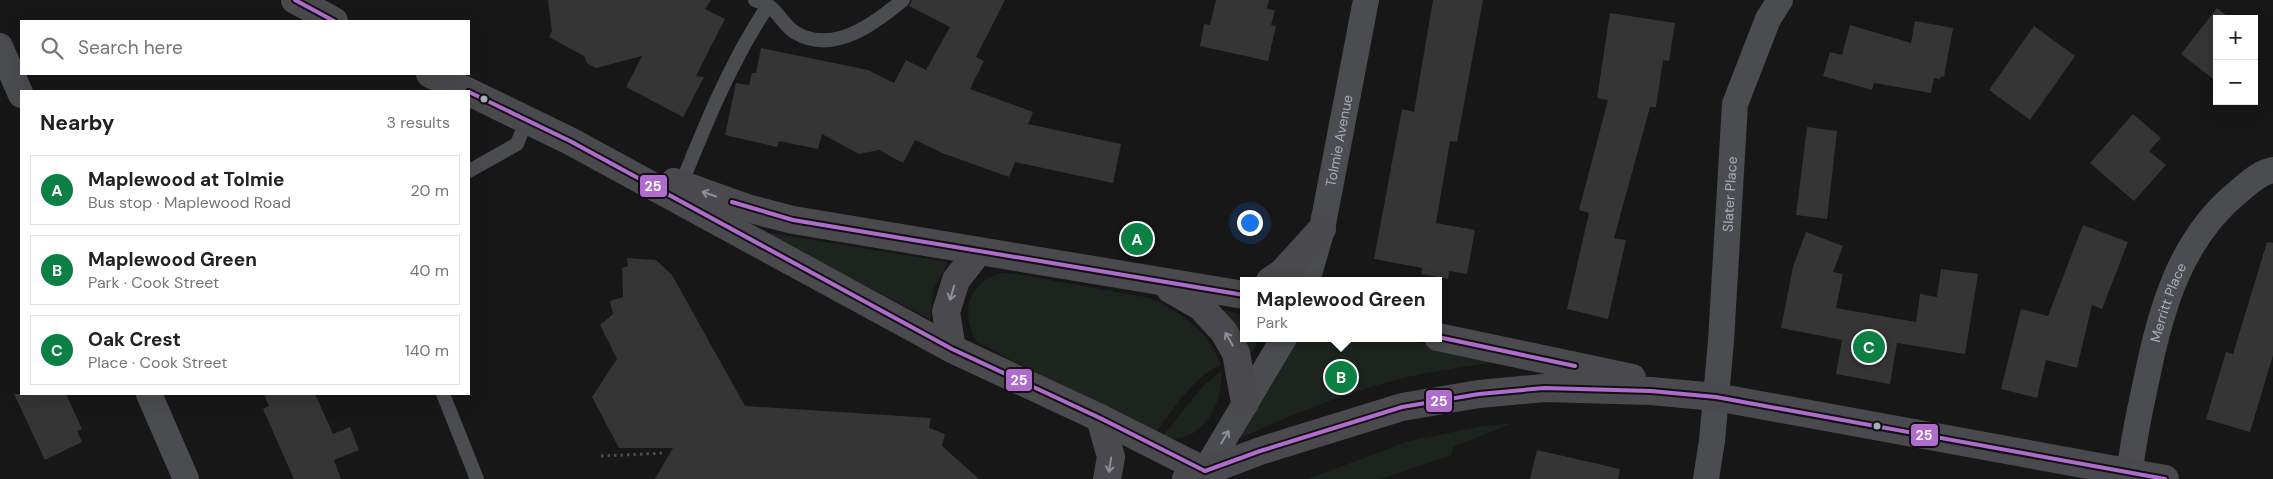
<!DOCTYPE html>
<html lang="en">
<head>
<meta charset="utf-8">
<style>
	body { margin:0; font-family:"DM Sans",sans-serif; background:#f2f2f2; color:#222 }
	.controls { position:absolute; right:15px; top:15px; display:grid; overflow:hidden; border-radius:0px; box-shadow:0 5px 20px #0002 }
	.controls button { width:45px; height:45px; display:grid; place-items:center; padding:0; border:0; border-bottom:1px solid #e0e0e0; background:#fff; color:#222; font:25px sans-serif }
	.you { position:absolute; left:1249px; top:222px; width:18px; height:18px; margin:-12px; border:4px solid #fff; border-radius:50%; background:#1a73e8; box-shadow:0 0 0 8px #1a73e833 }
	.badge { display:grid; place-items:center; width:32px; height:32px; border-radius:50%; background:#0b8043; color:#fff; font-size:16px; font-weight:700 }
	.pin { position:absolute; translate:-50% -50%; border:2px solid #fff; box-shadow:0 1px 5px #0006 }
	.popup { position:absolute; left:1240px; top:277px; width:202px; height:65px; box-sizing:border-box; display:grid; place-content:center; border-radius:0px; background:#fff; filter:drop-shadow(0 1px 4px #0005); font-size:16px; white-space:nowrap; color:#767676 }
	.popup b { font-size:19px; color:#222 }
	.popup::after { content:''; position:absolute; left:50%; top:100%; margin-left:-10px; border:10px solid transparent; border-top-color:#fff }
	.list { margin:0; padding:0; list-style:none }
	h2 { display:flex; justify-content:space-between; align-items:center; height:65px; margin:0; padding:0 20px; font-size:21px }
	h2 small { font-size:16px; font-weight:400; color:#767676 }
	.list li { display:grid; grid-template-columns:32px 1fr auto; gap:15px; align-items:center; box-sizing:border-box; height:70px; margin:0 10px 10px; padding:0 10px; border:1px solid #e0e0e0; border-radius:0px }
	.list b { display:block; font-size:19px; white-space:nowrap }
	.list p { margin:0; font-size:16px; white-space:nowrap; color:#767676 }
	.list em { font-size:16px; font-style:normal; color:#767676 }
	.icon { flex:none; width:28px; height:28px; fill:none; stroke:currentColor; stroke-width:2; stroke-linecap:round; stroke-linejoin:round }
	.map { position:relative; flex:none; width:2273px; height:479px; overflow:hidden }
	.search { position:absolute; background:#fff; box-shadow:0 5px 20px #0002; left:20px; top:20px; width:450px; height:55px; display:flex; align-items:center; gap:12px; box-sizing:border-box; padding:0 18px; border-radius:0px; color:#767676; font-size:19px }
	.panel { position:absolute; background:#fff; box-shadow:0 5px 20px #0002; left:20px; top:90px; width:450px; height:305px; border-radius:0px }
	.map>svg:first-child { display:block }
	.green { fill:#1d241e }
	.building { fill:#353536 }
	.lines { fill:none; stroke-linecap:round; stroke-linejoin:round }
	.path { stroke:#4d4e52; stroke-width:3; stroke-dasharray:2.5 4; stroke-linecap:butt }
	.lane { stroke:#4b4c50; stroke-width:14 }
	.street { stroke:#4b4c50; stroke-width:26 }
	.secondary { stroke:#4a4a4e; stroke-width:28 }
	.bus-1-casing { stroke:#111113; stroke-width:8 }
	.bus-1 { stroke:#b06ccc; stroke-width:4 }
	.oneway { stroke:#8c8f98 }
	.oneway2 { stroke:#8c9099 }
	.bus-dot { fill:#a8adb8; stroke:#111113; stroke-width:2 }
	.labels { text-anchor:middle; stroke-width:4; stroke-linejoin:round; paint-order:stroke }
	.street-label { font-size:14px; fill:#a8adb8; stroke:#111113 }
	.line-badge { stroke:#111113; stroke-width:2 }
	.badge-label { font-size:14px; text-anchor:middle; font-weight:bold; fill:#fff }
</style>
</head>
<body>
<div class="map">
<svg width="2273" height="479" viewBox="0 0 2273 479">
	<rect width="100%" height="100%" fill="#171717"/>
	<g class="green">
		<polygon points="770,233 948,262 933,290 930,319 772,237"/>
		<path d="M 1001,273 L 1016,274 L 1150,298 C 1177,310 1214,334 1220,365 C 1191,379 1172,411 1154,435 L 977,342 C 960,313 967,284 1001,273 Z"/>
		<polygon points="1221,310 1243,314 1244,338 1260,338 1249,357"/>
		<path d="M 1294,338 L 1391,338 L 1495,356 L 1495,362 C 1457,368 1418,373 1381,384 C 1332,398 1285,418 1238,439 Z"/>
		<path d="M 1221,372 C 1224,405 1200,447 1162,437 L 1203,386 Z"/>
		<polygon points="1513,423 1453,447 1452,455 1381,479 1308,479 1409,441 1478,427"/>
	</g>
	<g class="building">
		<polygon points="548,0 711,0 705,9 725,19 696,76 704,77 683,117 626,87 642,56 596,68 587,63 584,56 549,37 552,31"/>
		<polygon points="912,0 1005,0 976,57 984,61 970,89 1033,112 1028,124 1121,144 1113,183 1015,162 1009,177 942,153 915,140 903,163 879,150 859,154 822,134 818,149 779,141 777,147 725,135 736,83 749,85 752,73 756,73 761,48 868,70 894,83 906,60 926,70 950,27 909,6"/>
		<polygon points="1216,0 1269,0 1267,9 1275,10 1271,25 1276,26 1268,61 1200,46 1204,24 1210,25"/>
		<polygon points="1433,0 1483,0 1457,142 1450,141 1436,223 1475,230 1467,274 1449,271 1448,279 1421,274 1422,268 1374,259 1402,109 1414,112"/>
		<polygon points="2217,8 2231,19 2217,19 2217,82 2181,54"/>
		<polygon points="1610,13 1675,23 1669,61 1663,60 1656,107 1650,107 1614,238 1626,240 1608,319 1567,309 1589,213 1579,210 1608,100 1597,98"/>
		<polygon points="1915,21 1953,28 1944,77 1941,76 1940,79 1934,78 1931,93 1874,83 1872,90 1823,76 1830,52 1842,55 1850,25 1911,43"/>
		<polygon points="2034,26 2075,56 2030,120 1989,90"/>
		<polygon points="2133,114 2161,138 2149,151 2166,165 2134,201 2090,163"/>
		<polygon points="1807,127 1837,131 1827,219 1796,215"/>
		<polygon points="2083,225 2128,242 2102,309 2092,305 2077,368 2046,360 2037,398 2001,389 2021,309 2048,316"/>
		<polygon points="1806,232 1843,246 1833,272 1843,274 1836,308 1916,322 1920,294 1937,297 1941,269 1978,274 1965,354 1897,343 1890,384 1836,374 1842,340 1781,328 1793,267"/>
		<polygon points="2267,242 2273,243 2273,355 2250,432 2206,419 2226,352 2233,354"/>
		<polygon points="627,258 656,260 672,275 745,406 931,418 929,428 945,434 942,446 979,479 655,479 673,448 619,448 592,397 617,359 600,325 613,314 610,301 623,297 622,268 628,266"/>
		<polygon points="14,394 66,394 82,429 77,431 82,442 45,460"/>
		<polygon points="264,394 315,394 333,434 350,427 359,450 334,460 341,479 294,479 263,409 269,406"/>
		<polygon points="1537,450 1620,469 1618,479 1530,479"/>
	</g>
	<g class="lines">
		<polyline class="path" points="601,456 664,453"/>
		<g class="lane">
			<path d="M 755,0 C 759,2 765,3 769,6 C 779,13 785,27 796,33 C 834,55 875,23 903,0"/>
			<polyline points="469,171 517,144 527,119"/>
			<path d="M 681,185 C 705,125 732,59 768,6"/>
			<polyline points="443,394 477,479"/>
		</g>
		<g class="street">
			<polyline points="0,46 21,95"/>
			<path id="s1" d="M 1307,281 L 1322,229 L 1366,0"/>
			<polyline points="149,394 186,479"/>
			<polyline points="1205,471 1284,338"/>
			<path id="s2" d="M 1706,479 L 1712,441 L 1721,341 L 1735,104 L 1768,19 L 1780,0"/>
			<path id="s3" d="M 2129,479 C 2132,446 2139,414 2146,382 C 2160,311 2180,239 2238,192 C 2250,182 2259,173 2273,170"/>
		</g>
		<g class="secondary">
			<polyline points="295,0 334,21"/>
			<polyline points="430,74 467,91"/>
			<polyline points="469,92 570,141 952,349 1100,418 1205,471"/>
			<polyline points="674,182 747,208 793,220 1244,295"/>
			<polyline points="1270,281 1282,273 1322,229"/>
			<polyline points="1170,289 1201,307 1224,332 1236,353 1245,403"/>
			<polyline points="1438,337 1632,378"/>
			<polyline points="952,349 946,312 956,280 978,252"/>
			<polyline points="1100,418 1111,457 1107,479"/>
			<polyline points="1186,479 1260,451 1402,407 1479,394 1544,388 1651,391 1716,397 2165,479"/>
		</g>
		<g class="bus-1-casing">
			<g id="bus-1">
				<polyline points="295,0 334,21"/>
				<polyline points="469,92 570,141 952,349 1100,418 1205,471"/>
				<polyline points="732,202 793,220 1244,295"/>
				<polyline points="1438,337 1575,366"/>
				<polyline points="1205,471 1260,451 1402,407 1479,394 1544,388 1651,391 1716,397 2165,479"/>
			</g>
		</g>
		<use href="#bus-1" class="bus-1"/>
	</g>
	<defs><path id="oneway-shaft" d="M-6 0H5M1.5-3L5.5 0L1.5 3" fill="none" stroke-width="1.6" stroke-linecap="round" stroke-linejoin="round" transform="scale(1.25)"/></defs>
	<g class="oneway">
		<use href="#oneway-shaft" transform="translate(709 194) rotate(-161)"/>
		<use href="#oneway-shaft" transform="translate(952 293) rotate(107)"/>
		<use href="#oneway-shaft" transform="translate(1229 339) rotate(-120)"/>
		<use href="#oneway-shaft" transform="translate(1110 465) rotate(99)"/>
	</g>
	<use class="oneway2" href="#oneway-shaft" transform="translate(1225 437) rotate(-59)"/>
	<g class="bus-dot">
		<circle cx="484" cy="99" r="4.5"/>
		<circle cx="1877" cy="426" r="4.5"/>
	</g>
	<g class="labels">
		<g class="street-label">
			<text dy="5" stroke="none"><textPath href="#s1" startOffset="144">Tolmie Avenue</textPath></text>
			<text dy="5" stroke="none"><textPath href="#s2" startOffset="286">Slater Place</textPath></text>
			<text dy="5" stroke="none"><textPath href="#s3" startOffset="181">Merritt Place</textPath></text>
		</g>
	</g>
	<g class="line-badge">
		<rect x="639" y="174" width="29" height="24" rx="5" fill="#b06ccc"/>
		<rect x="1005" y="368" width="28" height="24" rx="5" fill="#b06ccc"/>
		<rect x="1425" y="389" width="28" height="24" rx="5" fill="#b06ccc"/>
		<rect x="1910" y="423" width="29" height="24" rx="5" fill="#b06ccc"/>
	</g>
	<g class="badge-label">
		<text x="653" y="191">25</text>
		<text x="1019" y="385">25</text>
		<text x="1439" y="406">25</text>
		<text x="1924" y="440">25</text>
	</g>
</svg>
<div class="controls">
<button>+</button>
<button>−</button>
</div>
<div class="you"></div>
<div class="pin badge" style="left:1137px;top:239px">A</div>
<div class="pin badge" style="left:1341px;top:377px">B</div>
<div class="popup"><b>Maplewood Green</b>Park</div>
<div class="pin badge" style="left:1869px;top:347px">C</div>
<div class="search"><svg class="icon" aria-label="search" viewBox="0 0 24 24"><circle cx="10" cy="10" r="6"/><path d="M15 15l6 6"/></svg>Search here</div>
<section class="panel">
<h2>Nearby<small>3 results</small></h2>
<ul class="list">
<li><span class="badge">A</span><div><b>Maplewood at Tolmie</b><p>Bus stop · Maplewood Road</p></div><em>20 m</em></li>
<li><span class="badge">B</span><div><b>Maplewood Green</b><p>Park · Cook Street</p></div><em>40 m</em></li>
<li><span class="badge">C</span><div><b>Oak Crest</b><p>Place · Cook Street</p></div><em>140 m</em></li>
</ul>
</section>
</div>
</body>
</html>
